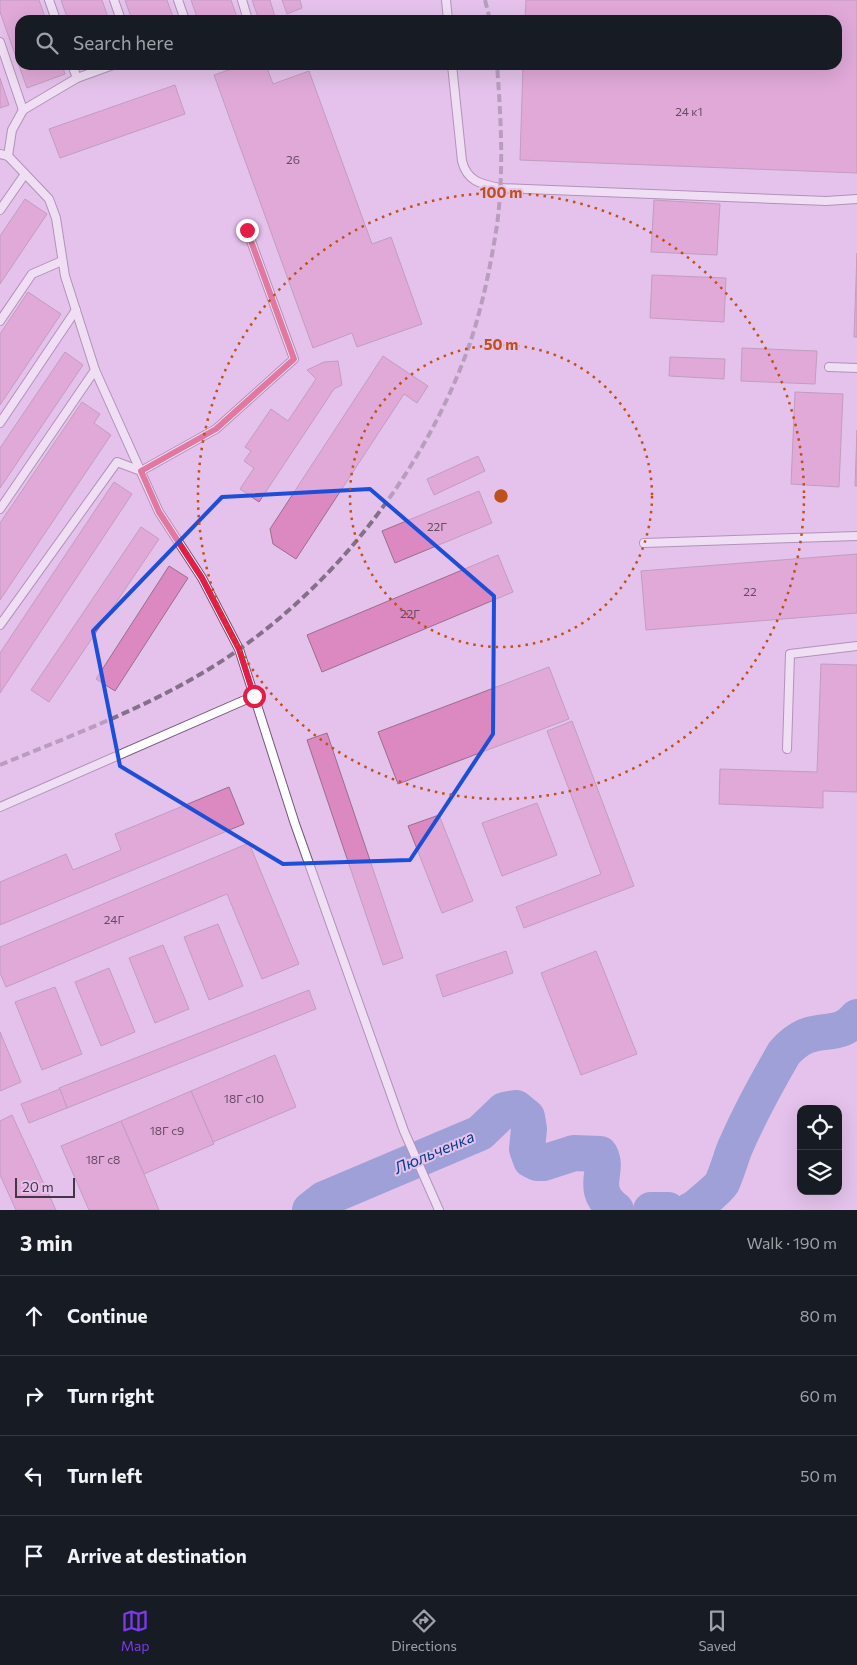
<!DOCTYPE html>
<html lang="en">
<head>
<meta charset="utf-8">
<style>
	body { margin:0; font-family:Commissioner,sans-serif; background:#20242c; color:#f1f3f6 }
	.controls { position:absolute; right:15px; bottom:15px; display:grid; overflow:hidden; border-radius:10px; box-shadow:0 5px 20px #0002 }
	.controls button { width:45px; height:45px; display:grid; place-items:center; padding:0; border:0; border-bottom:1px solid #363941; background:#171b24; color:#f1f3f6; font:25px sans-serif }
	.scale { position:absolute; left:15px; bottom:12px; width:60px; box-sizing:border-box; padding-left:5px; border:2px solid #433646; border-top:0; font-size:14px; line-height:18px; white-space:nowrap; color:#433646; -webkit-text-stroke:4px #e4c2eb; paint-order:stroke }
	.stop { position:absolute; width:15px; height:15px; margin:-11px; border:4px solid #e11d48; border-radius:50%; background:#fff }
	.stop.end { background:#e11d48; border-color:#fff; box-shadow:0 1px 5px #0008 }
	.list { margin:0; padding:0; list-style:none }
	h2 { display:flex; justify-content:space-between; align-items:center; height:65px; margin:0; padding:0 20px; font-size:21px }
	h2 small { font-size:16px; font-weight:400; color:#9ea1a6 }
	.list li { display:grid; grid-template-columns:32px 1fr auto; gap:15px; align-items:center; box-sizing:border-box; height:80px; padding:0 20px; border-top:1px solid #363941 }
	.list b { display:block; font-size:19px; white-space:nowrap }
	.list em { font-size:16px; font-style:normal; color:#9ea1a6 }
	.icon { flex:none; width:28px; height:28px; fill:none; stroke:currentColor; stroke-width:2; stroke-linecap:round; stroke-linejoin:round }
	.map { position:relative; flex:none; width:857px; height:1210px; overflow:hidden }
	.search { position:absolute; background:#171b24; box-shadow:0 5px 20px #0002; left:15px; right:15px; top:15px; height:55px; display:flex; align-items:center; gap:12px; box-sizing:border-box; padding:0 18px; border-radius:15px; color:#9ea1a6; font-size:19px }
	.sheet { height:385px; background:#171b24 }
	nav { display:flex; justify-content:space-around; align-items:center; box-sizing:border-box; height:70px; border-top:1px solid #363941; background:#171b24; font-size:14px; color:#9ea1a6 }
	nav a { display:grid; justify-items:center; gap:2px }
	nav .on { color:#7c3aed }
	.map>svg:first-child { display:block }
	.lines { fill:none; stroke-linecap:round; stroke-linejoin:round }
	.river { stroke:#4b76be; stroke-width:36 }
	.building { fill:#db89c0; stroke:#996f8a }
	.service-casing { stroke:#74577a; stroke-width:10 }
	.service { stroke:#fff; stroke-width:8 }
	.rail { stroke:#85708a; stroke-width:4; stroke-dasharray:8 4; stroke-linecap:butt }
	.route { stroke:#e11d48; stroke-width:6 }
	.marked { fill:none; stroke:#1d4ed8; stroke-width:4; stroke-linejoin:round }
	.ring { fill:none; stroke:#bf501a; stroke-width:2.5; stroke-dasharray:2.5 5 }
	.labels { text-anchor:middle; stroke-width:4; stroke-linejoin:round; paint-order:stroke }
	.number-label { font-size:12px; fill:#694b64 }
	.water-label { font-size:16px; font-style:italic; fill:#023b91; stroke:#e4c2eb }
	.centre { fill:#bf501a; stroke:#e4c2eb; stroke-width:2.5 }
	.ring-label { font-size:15px; text-anchor:middle; font-weight:bold; fill:#bf501a; stroke:#e4c2eb; stroke-width:4; stroke-linejoin:round; paint-order:stroke }
</style>
</head>
<body>
<div class="map">
<svg width="857" height="1210" viewBox="0 0 857 1210">
	<rect width="100%" height="100%" fill="#e4c2eb"/>
	<g class="lines">
		<g class="river">
			<path d="M 310,1210 L 324,1199 L 480,1133 L 504,1110 L 516,1108 L 527,1117 L 529,1129 L 527,1149 L 531,1160 L 537,1163 L 543,1163 L 574,1153 L 600,1154 C 610,1172 588,1188 616,1210"/>
			<polyline points="651,1210 668,1210"/>
			<path d="M 691,1210 C 696,1208 719,1188 722,1183 C 727,1172 730,1161 734,1150 C 748,1117 766,1084 784,1053 C 790,1046 797,1040 806,1036 C 827,1028 840,1037 857,1017"/>
		</g>
	</g>
	<g class="building">
		<polygon points="0,0 39,0 46,20 20,20 20,65 62,65 65,74 27,88 0,12"/>
		<polygon points="61,0 102,0 109,20 68,20"/>
		<polygon points="125,0 167,0 174,20 132,20"/>
		<polygon points="191,0 231,0 238,20 198,20"/>
		<polygon points="252,0 270,0 276,20 259,20"/>
		<polygon points="282,0 300,0 302,8 287,14"/>
		<polygon points="526,0 857,0 857,173 520,160 523,65 837,65 837,20 525,20"/>
		<polygon points="243,65 266,65 273,84 309,71 372,244 391,237 422,324 357,347 352,333 313,348 214,75"/>
		<polygon points="0,78 9,105 0,108"/>
		<polygon points="175,85 185,114 60,158 49,129"/>
		<polygon points="25,199 47,214 0,284 0,236"/>
		<polygon points="654,200 720,204 717,255 651,252"/>
		<polygon points="857,253 857,337 854,337"/>
		<polygon points="652,275 726,278 724,322 650,318"/>
		<polygon points="28,292 61,314 0,405 0,334"/>
		<polygon points="742,348 817,351 815,384 741,381"/>
		<polygon points="65,352 83,365 0,488 0,448"/>
		<polygon points="383,356 428,386 417,403 404,394 296,559 273,544 270,529"/>
		<polygon points="670,357 725,359 724,379 669,376"/>
		<polygon points="338,361 342,385 334,389 259,502 240,489 254,468 244,461 251,451 245,447 271,409 288,421 316,379 307,370 324,362"/>
		<polygon points="795,392 843,394 839,487 791,484"/>
		<polygon points="82,402 100,414 94,423 111,435 0,600 0,523"/>
		<polygon points="857,430 857,486 855,486"/>
		<polygon points="478,456 485,471 434,495 427,479"/>
		<polygon points="114,482 132,494 0,693 0,653"/>
		<polygon points="479,491 492,523 395,563 382,531"/>
		<polygon points="141,527 159,539 49,702 31,690"/>
		<polygon points="857,554 857,613 646,630 641,571"/>
		<polygon points="498,555 513,592 322,672 307,635"/>
		<polygon points="169,566 188,578 115,691 96,679"/>
		<polygon points="821,664 857,665 857,792 823,791 823,808 719,804 720,769 817,772"/>
		<polygon points="549,667 569,719 398,784 378,732"/>
		<polygon points="572,721 634,886 524,928 516,907 601,874 547,731"/>
		<polygon points="327,733 403,958 383,965 307,740"/>
		<polygon points="229,787 244,824 0,925 0,882 66,854 73,870 121,850 115,834"/>
		<polygon points="537,803 557,855 502,876 482,823"/>
		<polygon points="439,815 473,901 442,913 408,826"/>
		<polygon points="249,843 299,964 262,979 227,894 6,987 0,973 0,947"/>
		<polygon points="218,924 243,986 209,1000 184,937"/>
		<polygon points="163,945 189,1009 155,1023 129,958"/>
		<polygon points="506,951 513,973 443,997 436,975"/>
		<polygon points="596,951 637,1054 581,1075 541,973"/>
		<polygon points="109,968 135,1032 101,1046 75,982"/>
		<polygon points="55,987 82,1054 42,1070 15,1002"/>
		<polygon points="309,990 316,1009 67,1108 59,1088"/>
		<polygon points="0,1032 21,1082 0,1091"/>
		<polygon points="275,1055 296,1107 213,1142 191,1091"/>
		<polygon points="60,1089 67,1108 29,1123 21,1104"/>
		<polygon points="191,1091 214,1144 144,1174 121,1121"/>
		<polygon points="12,1115 56,1210 16,1210 0,1175 0,1121"/>
		<polygon points="121,1121 144,1174 159,1210 89,1210 61,1146"/>
	</g>
	<g class="lines">
		<g class="service-casing">
			<g id="service">
				<polyline points="49,0 56,20"/>
				<polyline points="114,0 121,20"/>
				<polyline points="178,0 185,20"/>
				<polyline points="242,0 248,20"/>
				<polyline points="446,0 448,20"/>
				<polyline points="0,42 23,110"/>
				<polyline points="72,65 77,78"/>
				<path d="M 452,65 L 462,161 C 467,181 480,184 500,188 L 826,201 L 857,199"/>
				<polyline points="0,154 8,156 49,199 56,218 65,276 95,370 159,512 202,578 239,649 295,824 404,1131 439,1210"/>
				<polyline points="8,156 12,130 23,110 77,78 113,65"/>
				<polyline points="0,210 25,174"/>
				<polyline points="0,321 32,274 62,261"/>
				<polyline points="829,367 857,368"/>
				<polyline points="0,423 76,310"/>
				<polyline points="0,509 95,370"/>
				<polyline points="644,543 857,536"/>
				<polyline points="0,625 117,462 141,471 216,429 294,359 247,230"/>
				<polyline points="787,749 790,654 857,646"/>
				<polyline points="0,807 254,696"/>
			</g>
		</g>
		<use href="#service" class="service"/>
		<g class="rail">
			<polyline points="485,0 490,20"/>
			<path d="M 0,765 C 82,731 168,700 241,648 C 340,578 419,474 463,362 C 480,319 490,270 497,225 C 504,172 501,118 497,65"/>
		</g>
	</g>
	<g class="lines">
		<polyline class="route" points="247,230 294,359 216,429 141,471 159,512 202,578 239,649 254,696"/>
	</g>
	<path d="M0 0H857V1210H0ZM 370,489 L 494,596 L 493,734 L 410,860 L 283,864 L 120,766 L 93,631 L 222,497 Z" fill="#e4c2eb" fill-opacity=".55" fill-rule="evenodd"/>
	<path class="marked" d="M 370,489 L 494,596 L 493,734 L 410,860 L 283,864 L 120,766 L 93,631 L 222,497 Z"/>
	<g class="ring">
		<circle cx="501" cy="496" r="151"/>
		<circle cx="501" cy="496" r="303"/>
	</g>
	<g class="labels">
		<g class="number-label">
			<text x="689" y="116">24 к1</text>
			<text x="293" y="164">26</text>
			<text x="437" y="531">22Г</text>
			<text x="750" y="596">22</text>
			<text x="410" y="618">22Г</text>
			<text x="114" y="924">24Г</text>
			<text x="244" y="1103">18Г с10</text>
			<text x="167" y="1135">18Г с9</text>
			<text x="103" y="1164">18Г с8</text>
		</g>
		<g class="water-label">
			<text transform="translate(434 1152) rotate(-23)" y="6">Люльченка</text>
		</g>
	</g>
	<circle cx="501" cy="496" r="8" class="centre"/>
	<g class="ring-label">
		<text x="501" y="198">100 m</text>
		<text x="501" y="350">50 m</text>
	</g>
</svg>
<div class="controls">
<button><svg class="icon" aria-label="locate" viewBox="0 0 24 24"><circle cx="12" cy="12" r="6"/><path d="M12 2v4M12 18v4M2 12h4M18 12h4"/></svg></button>
<button><svg class="icon" aria-label="layers" viewBox="0 0 24 24"><path d="M12 4l9 5-9 5-9-5zM3 14l9 5 9-5"/></svg></button>
</div>
<div class="scale">20 m</div>
<div class="stop" style="left:254px;top:696px"></div>
<div class="stop end" style="left:247px;top:230px"></div>
<div class="search"><svg class="icon" aria-label="search" viewBox="0 0 24 24"><circle cx="10" cy="10" r="6"/><path d="M15 15l6 6"/></svg>Search here</div>
</div>
<section class="sheet">
<h2>3 min<small>Walk · 190 m</small></h2>
<ul class="list">
<li><svg class="icon" aria-label="ahead" viewBox="0 0 24 24"><path d="M12 20V5M6 11l6-6 6 6"/></svg><div><b>Continue</b></div><em>80 m</em></li>
<li><svg class="icon" aria-label="right" viewBox="0 0 24 24"><path d="M7 20v-9h11M14 6l5 5-5 5"/></svg><div><b>Turn right</b></div><em>60 m</em></li>
<li><svg class="icon" aria-label="left" viewBox="0 0 24 24"><path d="M17 20v-9H6M10 6l-5 5 5 5"/></svg><div><b>Turn left</b></div><em>50 m</em></li>
<li><svg class="icon" aria-label="arrive" viewBox="0 0 24 24"><path d="M6 21V4h12l-3 4 3 4H6"/></svg><div><b>Arrive at destination</b></div></li>
</ul>
</section>
<nav>
<a class="on"><svg class="icon" aria-label="map" viewBox="0 0 24 24"><path d="M3 6l6-2 6 2 6-2v14l-6 2-6-2-6 2zM9 4v14M15 6v14"/></svg>Map</a>
<a><svg class="icon" aria-label="directions" viewBox="0 0 24 24"><path d="M12 3l9 9-9 9-9-9zM9 14v-3h6M13 9l2 2-2 2"/></svg>Directions</a>
<a><svg class="icon" aria-label="saved" viewBox="0 0 24 24"><path d="M7 4h10v16l-5-4-5 4z"/></svg>Saved</a>
</nav>
</body>
</html>
